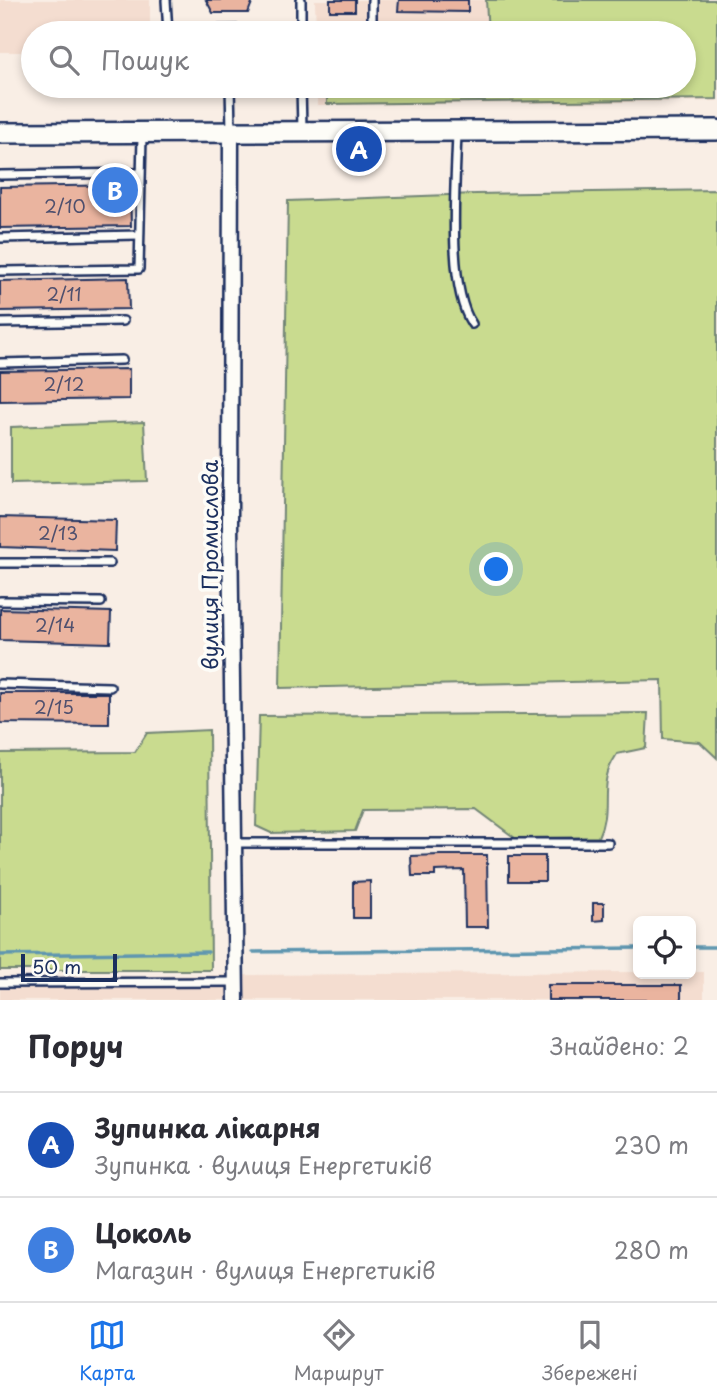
<!DOCTYPE html>
<html lang="uk">
<head>
<meta charset="utf-8">
<style>
	body { margin:0; font-family:"Playpen Sans",sans-serif; background:#f2f2f3; color:#2b2b33 }
	.controls { position:absolute; right:21px; bottom:21px; display:grid; overflow:hidden; border-radius:10px; box-shadow:0 4px 10px #0003 }
	.controls button { width:63px; height:63px; display:grid; place-items:center; padding:0; border:0; border-bottom:2px solid #e1e1e2; background:#fff; color:#2b2b33; font:35px sans-serif }
	.scale { position:absolute; left:21px; bottom:18px; width:96px; box-sizing:border-box; padding-left:7px; border:4px solid #1b2f5e; border-top:0; font-size:19px; line-height:24px; white-space:nowrap; color:#1b2f5e; -webkit-text-stroke:5px #fdfcf7; paint-order:stroke }
	.you { position:absolute; left:497px; top:570px; width:24px; height:24px; margin:-18px; border:5px solid #fff; border-radius:50%; background:#1a73e8; box-shadow:0 0 0 10px #1a73e833 }
	.badge { display:grid; place-items:center; width:46px; height:46px; border-radius:50%; background:#1a73e8; color:#fff; font-size:23px; font-weight:700 }
	.pin { position:absolute; translate:-50% -50%; border:4px solid #fff; box-shadow:0 2px 7px #0006 }
	.list { margin:0; padding:0; list-style:none }
	h2 { display:flex; justify-content:space-between; align-items:center; height:91px; margin:0; padding:0 28px; font-size:30px }
	h2 small { font-size:23px; font-weight:400; color:#7c7c81 }
	.list li { display:grid; grid-template-columns:46px 1fr auto; gap:21px; align-items:center; box-sizing:border-box; height:105px; padding:0 28px; border-top:2px solid #e1e1e2 }
	.list b { display:block; font-size:26px; white-space:nowrap }
	.list p { margin:0; font-size:23px; white-space:nowrap; color:#7c7c81 }
	.list em { font-size:23px; font-style:normal; color:#7c7c81 }
	.icon { flex:none; width:38px; height:38px; fill:none; stroke:currentColor; stroke-width:2; stroke-linecap:round; stroke-linejoin:round }
	.map { position:relative; flex:none; width:717px; height:1000px; overflow:hidden }
	.search { position:absolute; background:#fff; box-shadow:0 4px 10px #0003; left:21px; right:21px; top:21px; height:77px; display:flex; align-items:center; gap:18px; box-sizing:border-box; padding:0 24px; border-radius:38px; color:#7c7c81; font-size:26px }
	.sheet { height:301px; background:#fff }
	nav { display:flex; justify-content:space-around; align-items:center; box-sizing:border-box; height:98px; border-top:2px solid #e1e1e2; background:#fff; font-size:19px; color:#7c7c81 }
	nav a { display:grid; justify-items:center; gap:4px }
	nav .on { color:#1a73e8 }
	.map>svg:first-child { display:block }
	.built { fill:#f4ddd0 }
	.green { fill:#c9db8f; stroke:#728576; stroke-width:2 }
	.lines { fill:none; stroke-linecap:round; stroke-linejoin:round }
	.stream { stroke:#5e96b0; stroke-width:3.5 }
	.building { fill:#eab49f; stroke:#1b2f5e; stroke-width:2 }
	.lane-casing { stroke:#1b2f5e; stroke-width:12 }
	.street-casing { stroke:#1b2f5e; stroke-width:19 }
	.secondary-casing { stroke:#1b2f5e; stroke-width:24 }
	.lane { stroke:#fdfcf7; stroke-width:7 }
	.street { stroke:#fdfcf7; stroke-width:14 }
	.secondary { stroke:#fdfcf7; stroke-width:19 }
	.labels { text-anchor:middle; stroke-width:7; stroke-linejoin:round; paint-order:stroke }
	.number-label { font-size:18px; fill:#4f506e }
	.street-label { font-size:21px; fill:#1b2f5e; stroke:#fdfcf7 }
</style>
</head>
<body>
<div class="map">
<svg width="717" height="1000" viewBox="0 0 717 1000">
	<rect width="100%" height="100%" fill="#f9eee5"/>
	<filter id="ink" filterUnits="userSpaceOnUse"><feTurbulence type="fractalNoise" baseFrequency=".0143" numOctaves="2"/><feDisplacementMap in="SourceGraphic" scale="14" xChannelSelector="R" yChannelSelector="G"/><feConvolveMatrix kernelMatrix="1 2 1 2 8 2 1 2 1" color-interpolation-filters="sRGB"/></filter>
	<g filter="url(#ink)">
		<g class="built">
			<polygon points="0,0 150,0 150,33 33,33 33,52 0,52"/>
			<polygon points="315,0 717,0 717,101 317,105 317,86 684,86 684,33 316,33"/>
			<polygon points="638,972 704,972 704,1000 0,1000 0,977"/>
		</g>
		<g class="green">
			<polygon points="486,0 717,0 717,99 327,104 327,86 684,86 684,33 488,33"/>
			<polygon points="717,190 717,758 700,742 663,739 662,680 280,688 288,201 476,194"/>
			<polygon points="144,422 147,481 11,484 11,427"/>
			<path d="M 648,713 L 646,748 L 617,754 C 595,786 613,805 598,837 L 515,838 L 476,809 L 363,810 L 355,831 L 271,833 L 256,826 L 259,716 Z"/>
			<polygon points="209,730 211,970 0,970 0,753 135,752 147,733"/>
		</g>
		<g class="lines">
			<g class="stream">
				<polyline points="691,947 717,947"/>
				<polyline points="253,952 638,948"/>
				<polyline points="0,955 208,952"/>
			</g>
		</g>
		<g class="building">
			<polygon points="206,0 253,0 248,13 213,13"/>
			<rect x="330" y="0" width="25" height="11"/>
			<polygon points="399,0 468,0 468,12 398,11"/>
			<polygon points="130,185 131,226 0,228 0,187"/>
			<polygon points="128,278 129,309 0,311 0,281"/>
			<polygon points="129,369 129,399 0,401 0,371"/>
			<polygon points="0,517 116,520 115,551 0,547"/>
			<polygon points="0,609 111,612 110,643 0,640"/>
			<polygon points="0,693 109,693 109,724 0,723"/>
			<polygon points="440,855 487,855 488,927 465,927 464,870 435,871 435,876 412,876 411,856"/>
			<rect x="509" y="856" width="36" height="25"/>
			<polygon points="370,881 370,918 353,918 353,882"/>
			<polygon points="593,903 604,903 604,920 593,921"/>
			<rect x="548" y="985" width="133" height="15"/>
		</g>
		<g class="lines">
			<g class="lane-casing">
				<g id="lane">
					<polyline points="166,0 168,33"/>
					<polyline points="301,0 301,33"/>
					<polyline points="372,0 372,25"/>
					<polyline points="191,30 301,29"/>
					<polyline points="230,86 231,130"/>
					<polyline points="301,86 302,129"/>
					<path d="M 457,131 C 456,179 446,286 472,324"/>
					<polyline points="0,175 139,173"/>
					<polyline points="0,238 139,235"/>
					<polyline points="0,271 139,269 142,136"/>
					<polyline points="0,323 123,321"/>
					<polyline points="0,363 122,360"/>
					<polyline points="0,563 110,563"/>
					<polyline points="0,601 101,602"/>
					<polyline points="0,684 110,687"/>
					<polyline points="235,843 608,843"/>
					<polyline points="0,983 235,982"/>
				</g>
			</g>
			<g class="street-casing">
				<polyline id="street" points="231,130 230,523 236,1000"/>
			</g>
			<g class="secondary-casing">
				<polyline id="secondary" points="0,133 717,130"/>
			</g>
			<use href="#lane" class="lane"/>
			<use href="#street" class="street"/>
			<use href="#secondary" class="secondary"/>
		</g>
	</g>
	<g class="labels">
		<g class="number-label">
			<text x="65" y="213">2/10</text>
			<text x="64" y="301">2/11</text>
			<text x="64" y="391">2/12</text>
			<text x="58" y="540">2/13</text>
			<text x="55" y="632">2/14</text>
			<text x="54" y="714">2/15</text>
		</g>
		<g class="street-label">
			<text transform="translate(211 565) rotate(-90)" y="7">вулиця Промислова</text>
		</g>
	</g>
</svg>
<div class="controls">
<button><svg class="icon" aria-label="locate" viewBox="0 0 24 24"><circle cx="12" cy="12" r="6"/><path d="M12 2v4M12 18v4M2 12h4M18 12h4"/></svg></button>
</div>
<div class="scale">50 m</div>
<div class="you"></div>
<div class="pin badge" style="left:359px;top:149px;background:#1a4fb4">A</div>
<div class="pin badge" style="left:115px;top:190px;background:#3f7fe0">B</div>
<div class="search"><svg class="icon" aria-label="search" viewBox="0 0 24 24"><circle cx="10" cy="10" r="6"/><path d="M15 15l6 6"/></svg>Пошук</div>
</div>
<section class="sheet">
<h2>Поруч<small>Знайдено: 2</small></h2>
<ul class="list">
<li><span class="badge" style="background:#1a4fb4">A</span><div><b>Зупинка лікарня</b><p>Зупинка · вулиця Енергетиків</p></div><em>230 m</em></li>
<li><span class="badge" style="background:#3f7fe0">B</span><div><b>Цоколь</b><p>Магазин · вулиця Енергетиків</p></div><em>280 m</em></li>
</ul>
</section>
<nav>
<a class="on"><svg class="icon" aria-label="map" viewBox="0 0 24 24"><path d="M3 6l6-2 6 2 6-2v14l-6 2-6-2-6 2zM9 4v14M15 6v14"/></svg>Карта</a>
<a><svg class="icon" aria-label="directions" viewBox="0 0 24 24"><path d="M12 3l9 9-9 9-9-9zM9 14v-3h6M13 9l2 2-2 2"/></svg>Маршрут</a>
<a><svg class="icon" aria-label="saved" viewBox="0 0 24 24"><path d="M7 4h10v16l-5-4-5 4z"/></svg>Збережені</a>
</nav>
</body>
</html>
